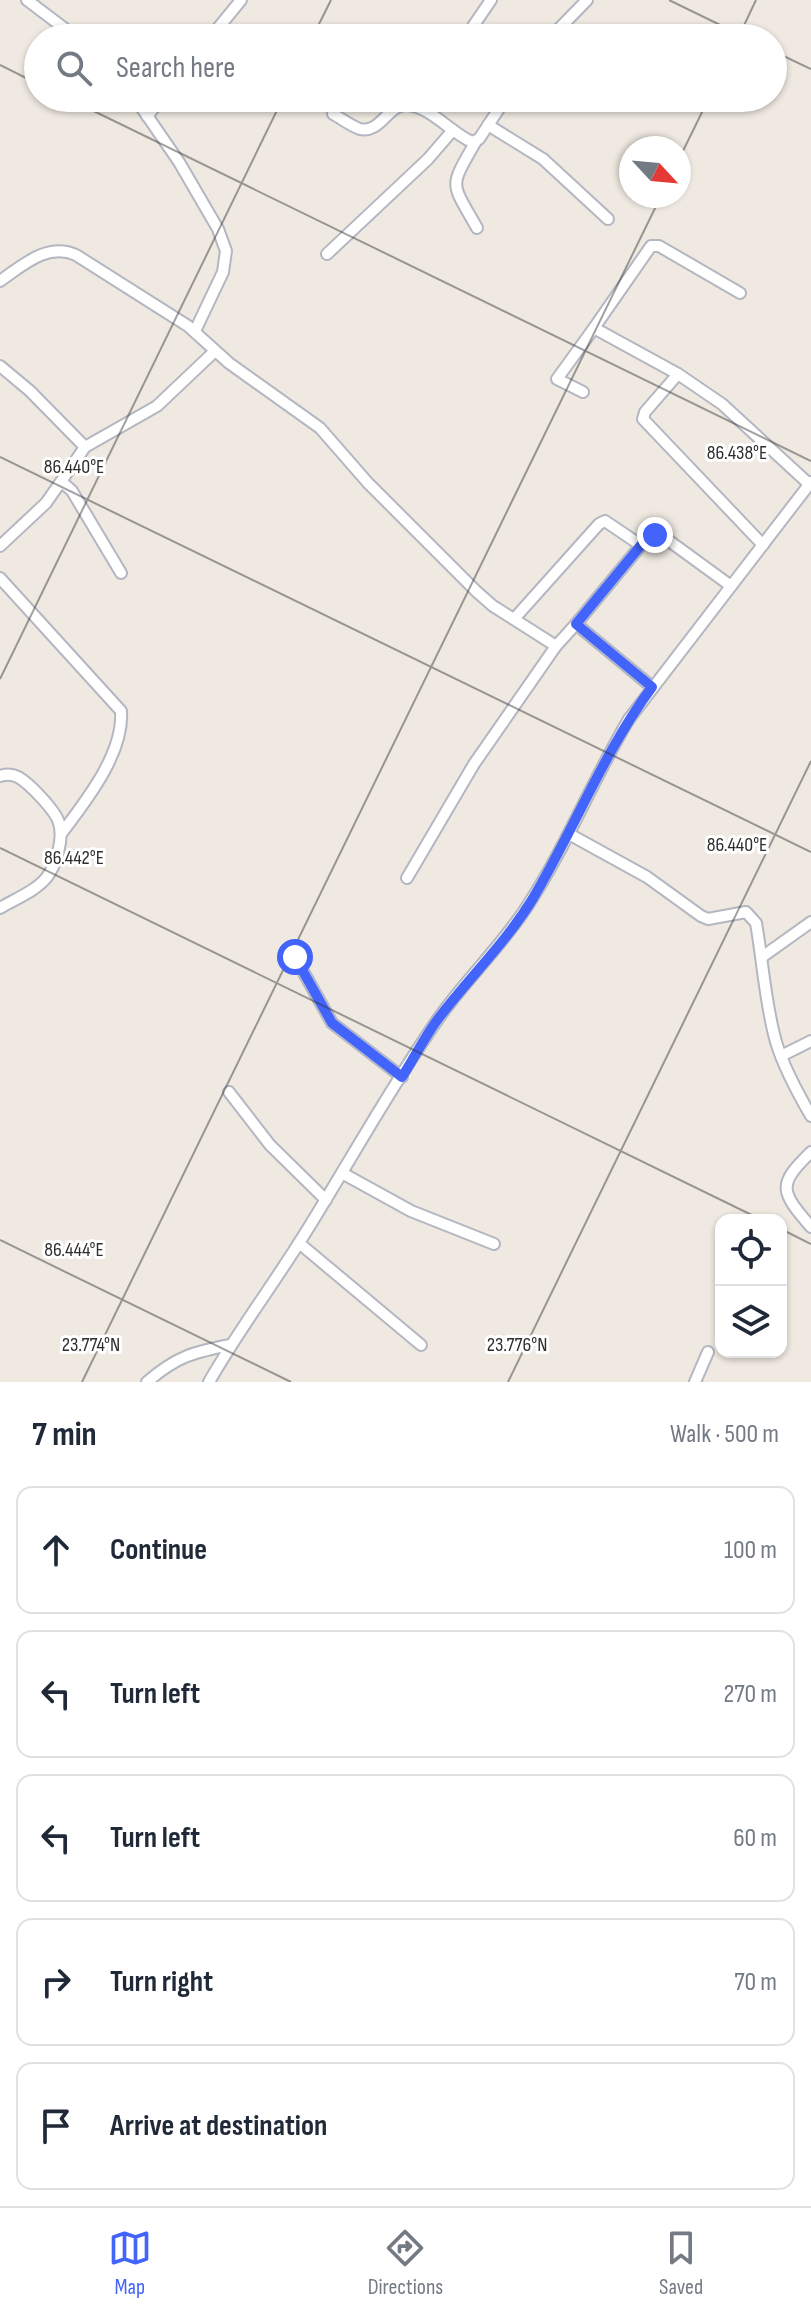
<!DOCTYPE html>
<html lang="en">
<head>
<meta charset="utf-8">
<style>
	body { margin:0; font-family:"Sofia Sans Condensed",sans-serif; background:#f2f2f3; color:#1f2937 }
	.controls { position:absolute; right:24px; bottom:24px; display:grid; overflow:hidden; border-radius:16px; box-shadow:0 2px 6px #0004 }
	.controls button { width:72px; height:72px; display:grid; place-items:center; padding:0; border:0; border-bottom:2px solid #e0e1e3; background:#fff; color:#1f2937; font:40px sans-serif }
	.compass { position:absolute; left:619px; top:136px; width:72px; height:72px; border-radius:50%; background:#fff; box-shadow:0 2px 6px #0004; rotate:116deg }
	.stop { position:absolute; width:24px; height:24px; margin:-18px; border:6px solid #4264fb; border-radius:50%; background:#fff }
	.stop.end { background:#4264fb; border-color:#fff; box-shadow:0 2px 8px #0008 }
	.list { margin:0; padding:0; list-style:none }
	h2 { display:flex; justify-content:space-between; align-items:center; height:104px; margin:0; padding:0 32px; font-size:34px }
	h2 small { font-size:26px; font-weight:400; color:#747a83 }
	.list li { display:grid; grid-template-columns:52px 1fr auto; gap:24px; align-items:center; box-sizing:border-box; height:128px; margin:0 16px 16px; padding:0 16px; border:2px solid #e0e1e3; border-radius:16px }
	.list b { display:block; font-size:30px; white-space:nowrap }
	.list em { font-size:26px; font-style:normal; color:#747a83 }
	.icon { flex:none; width:44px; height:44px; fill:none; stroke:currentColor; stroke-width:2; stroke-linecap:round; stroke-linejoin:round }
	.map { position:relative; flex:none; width:811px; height:1382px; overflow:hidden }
	.search { position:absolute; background:#fff; box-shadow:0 2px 6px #0004; left:24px; right:24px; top:24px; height:88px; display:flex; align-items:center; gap:20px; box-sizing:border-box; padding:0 28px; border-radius:44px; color:#747a83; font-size:30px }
	.sheet { height:824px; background:#fff }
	nav { display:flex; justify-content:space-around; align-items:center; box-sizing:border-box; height:112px; border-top:2px solid #e0e1e3; background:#fff; font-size:22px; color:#747a83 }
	nav a { display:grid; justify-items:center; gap:4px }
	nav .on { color:#4264fb }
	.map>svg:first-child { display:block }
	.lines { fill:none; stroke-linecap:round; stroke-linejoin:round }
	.minor-casing { stroke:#b4b7c1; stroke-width:14 }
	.minor { stroke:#fff; stroke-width:10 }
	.route { stroke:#4264fb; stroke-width:10 }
	.ticks { fill:none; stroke:#2e2e2e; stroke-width:2; stroke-opacity:0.45 }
	.ticks-label { font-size:20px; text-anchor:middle; fill:#2e2e2e; stroke:#fff; stroke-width:6; stroke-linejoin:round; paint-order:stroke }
</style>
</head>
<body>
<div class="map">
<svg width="811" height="1382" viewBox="0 0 811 1382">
	<rect width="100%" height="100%" fill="#efe9e1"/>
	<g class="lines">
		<g class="minor-casing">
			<g id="minor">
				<polyline points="27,0 77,38"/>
				<polyline points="210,38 241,0"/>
				<polyline points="465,38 491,0"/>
				<polyline points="550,38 587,0"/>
				<polyline points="135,98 179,162 218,229 226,251 223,272 195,331"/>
				<path d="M 333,114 C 342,119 351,126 360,129 C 381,134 388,103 408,105 C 431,107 451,133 472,142 L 479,139 L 506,98"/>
				<polyline points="147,116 162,98"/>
				<polyline points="488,125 543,159 608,219"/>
				<path d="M 476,141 C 449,189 450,180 477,228"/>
				<polyline points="327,254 428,159 453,130"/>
				<path d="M 0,281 C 23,265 48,242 76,255 L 188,326 L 229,363 L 320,428 L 368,483 L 477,592 L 493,606 L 556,646 L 576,624 L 652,687"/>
				<polyline points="740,293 659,246 651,246 594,328 678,374 722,404 809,484"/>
				<polyline points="0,366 30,391 85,447"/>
				<polyline points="678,374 645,412 643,419 763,545"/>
				<polyline points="583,392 557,379 594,328"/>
				<polyline points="62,482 72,491 121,573"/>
				<polyline points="0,546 46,503 85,447 157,406 215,351"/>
				<path d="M 0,578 L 121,711 C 124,754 85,802 61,834"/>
				<polyline points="514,619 599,524 605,521 639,544 661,535 731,586"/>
				<polyline points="576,624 642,544"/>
				<path d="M 0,776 C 6,774 12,774 18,777 C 29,783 56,811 59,823 C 64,839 56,865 47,877 C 36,891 15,899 0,908"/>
				<path d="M 569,834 L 647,877 L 701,916 L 708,919 L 746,912 L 756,923 C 763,963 765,1003 776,1042 C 784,1068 797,1092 811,1116"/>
				<polyline points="407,878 474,764 556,646"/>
				<polyline points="295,957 332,1023 402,1077"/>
				<polyline points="762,957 811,922"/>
				<polyline points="781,1056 811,1041"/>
				<polyline points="229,1092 270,1145 326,1200"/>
				<path d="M 811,1152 C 777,1185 780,1191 811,1227"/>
				<polyline points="342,1173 411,1211 494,1244"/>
				<polyline points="299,1243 421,1345"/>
				<path d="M 147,1382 C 176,1357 193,1352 230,1345"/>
				<path d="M 209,1382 C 238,1331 273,1285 304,1235 C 349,1163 390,1088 438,1019 C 466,979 502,946 528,905 C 567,845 593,779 629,719 L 811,482"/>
				<polyline points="695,1382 708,1352"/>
			</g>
		</g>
		<use href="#minor" class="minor"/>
	</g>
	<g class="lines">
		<path class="route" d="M 295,957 L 332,1023 L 402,1077 C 415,1057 426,1034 441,1015 C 471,976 506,942 532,900 C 574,830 603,753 652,687 L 576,624 L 642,544 L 655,535"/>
	</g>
	<path class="ticks" d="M 669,0 L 747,38M 312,38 L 331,0M 738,38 L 756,0M 773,51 L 811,69M 0,65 L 38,84M 67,98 L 811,461M 679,159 L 709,98M 0,457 L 811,852M 0,679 L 283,98M 0,848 L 762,1220M 781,1229 L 811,1244M 0,1240 L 291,1382M 82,1382 L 661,196M 508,1382 L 811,761"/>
	<g class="ticks-label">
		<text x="737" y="459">86.438°E</text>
		<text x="74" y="473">86.440°E</text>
		<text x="737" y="851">86.440°E</text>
		<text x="74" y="864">86.442°E</text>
		<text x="74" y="1256">86.444°E</text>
		<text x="91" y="1351">23.774°N</text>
		<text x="517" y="1351">23.776°N</text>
	</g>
</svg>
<div class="controls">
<button><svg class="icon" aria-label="locate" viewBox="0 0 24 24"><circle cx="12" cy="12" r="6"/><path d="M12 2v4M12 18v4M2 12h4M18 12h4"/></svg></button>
<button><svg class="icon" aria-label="layers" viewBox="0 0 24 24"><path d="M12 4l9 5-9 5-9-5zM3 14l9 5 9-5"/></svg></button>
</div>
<svg class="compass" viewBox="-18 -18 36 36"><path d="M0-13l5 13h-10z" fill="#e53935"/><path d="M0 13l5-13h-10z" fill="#747a83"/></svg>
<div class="stop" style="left:295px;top:957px"></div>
<div class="stop end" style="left:655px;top:535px"></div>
<div class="search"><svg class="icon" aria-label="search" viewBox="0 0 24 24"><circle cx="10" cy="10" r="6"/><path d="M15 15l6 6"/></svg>Search here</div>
</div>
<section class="sheet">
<h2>7 min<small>Walk · 500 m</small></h2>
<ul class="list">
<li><svg class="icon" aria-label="ahead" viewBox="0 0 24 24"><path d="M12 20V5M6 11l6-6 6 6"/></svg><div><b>Continue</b></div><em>100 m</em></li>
<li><svg class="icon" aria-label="left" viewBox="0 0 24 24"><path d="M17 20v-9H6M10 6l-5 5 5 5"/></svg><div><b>Turn left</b></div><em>270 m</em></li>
<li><svg class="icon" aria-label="left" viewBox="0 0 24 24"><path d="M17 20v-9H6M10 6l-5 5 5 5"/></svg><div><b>Turn left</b></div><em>60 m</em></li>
<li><svg class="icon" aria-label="right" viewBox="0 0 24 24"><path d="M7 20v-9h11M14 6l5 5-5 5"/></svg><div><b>Turn right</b></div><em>70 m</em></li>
<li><svg class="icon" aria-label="arrive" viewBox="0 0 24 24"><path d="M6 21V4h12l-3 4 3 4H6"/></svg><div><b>Arrive at destination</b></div></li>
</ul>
</section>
<nav>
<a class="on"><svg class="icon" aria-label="map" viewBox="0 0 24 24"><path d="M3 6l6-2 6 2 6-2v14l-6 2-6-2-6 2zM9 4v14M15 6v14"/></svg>Map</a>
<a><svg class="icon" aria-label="directions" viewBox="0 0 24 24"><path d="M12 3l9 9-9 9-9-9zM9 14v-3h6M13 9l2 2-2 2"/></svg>Directions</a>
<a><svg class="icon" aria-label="saved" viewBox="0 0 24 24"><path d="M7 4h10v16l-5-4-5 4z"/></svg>Saved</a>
</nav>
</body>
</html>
